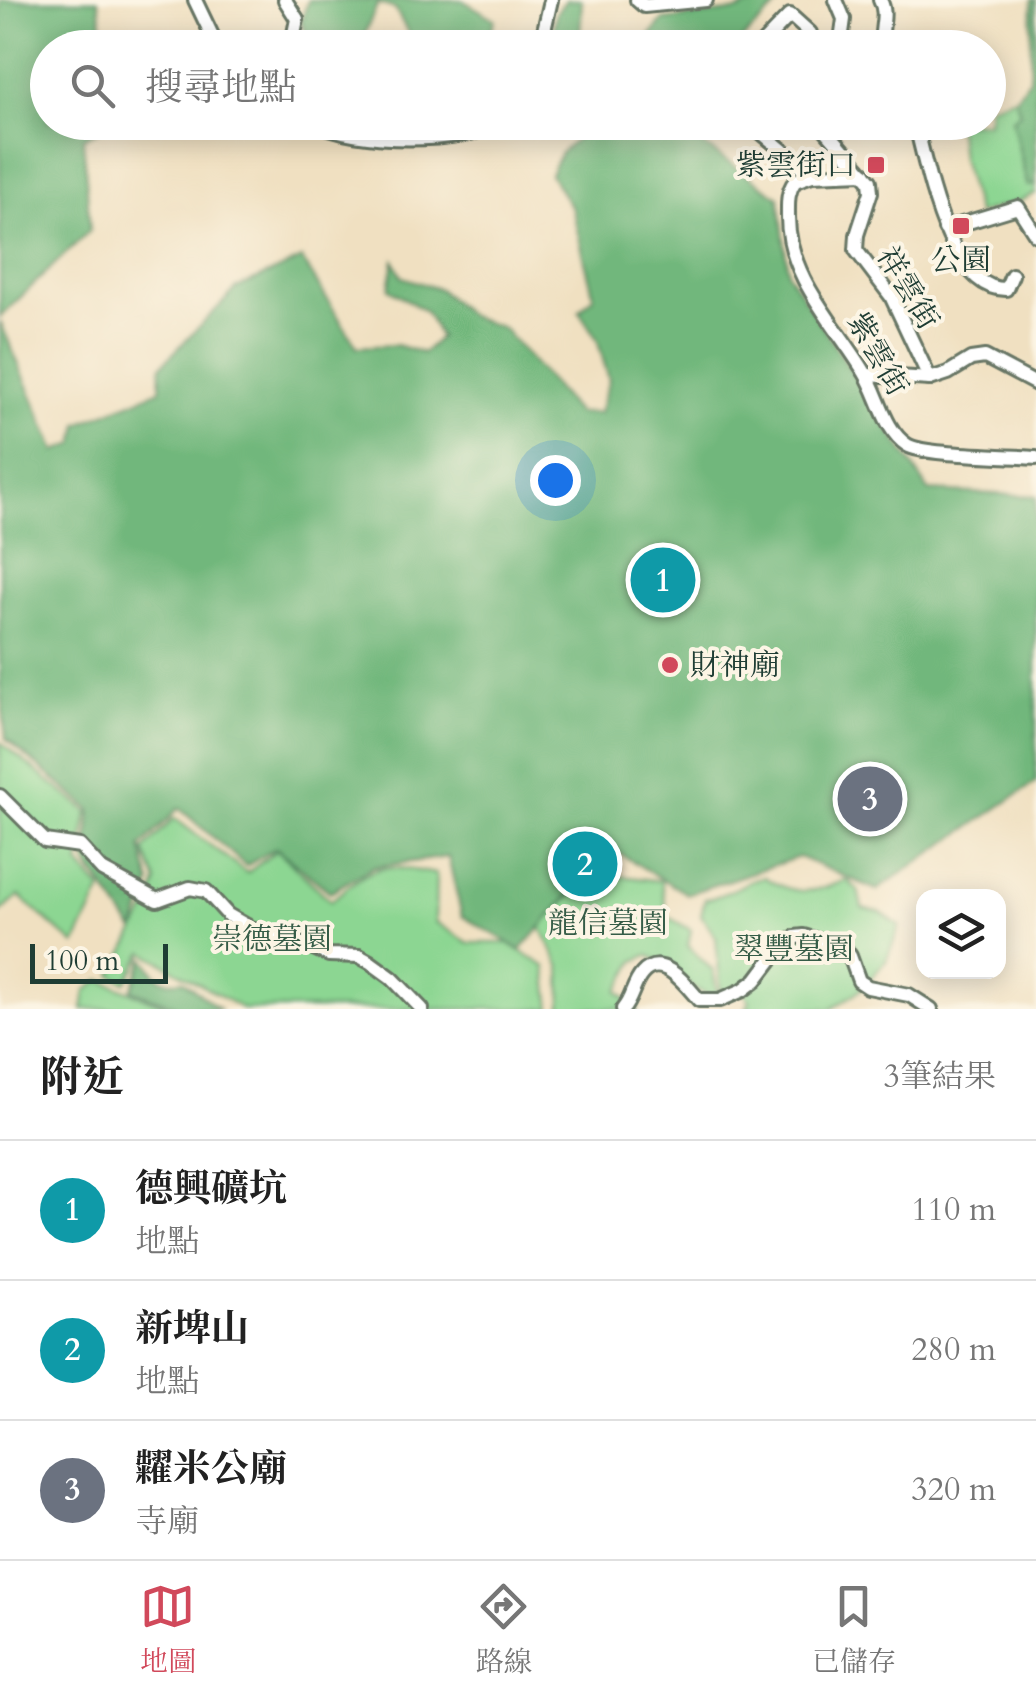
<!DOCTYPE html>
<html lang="zh-TW">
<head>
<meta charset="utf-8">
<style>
	body { margin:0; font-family:Cardo,"Noto Serif TC",serif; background:#f6f6f6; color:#222 }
	.controls { position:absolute; right:30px; bottom:30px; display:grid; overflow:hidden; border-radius:20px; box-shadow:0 5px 25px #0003 }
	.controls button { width:90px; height:90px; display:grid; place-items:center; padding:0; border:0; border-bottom:2px solid #e0e0e0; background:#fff; color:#222; font:50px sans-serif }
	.scale { position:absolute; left:30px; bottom:25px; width:138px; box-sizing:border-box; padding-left:10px; border:5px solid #1f3d34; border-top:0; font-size:28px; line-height:35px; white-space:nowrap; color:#1f3d34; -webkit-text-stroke:8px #fcf5e5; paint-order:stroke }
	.you { position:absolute; left:555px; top:480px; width:35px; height:35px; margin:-25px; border:8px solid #fff; border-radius:50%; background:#1a73e8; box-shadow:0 0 0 15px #1a73e833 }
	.badge { display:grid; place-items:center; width:65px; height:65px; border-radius:50%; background:#d1495b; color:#fff; font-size:32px; font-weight:700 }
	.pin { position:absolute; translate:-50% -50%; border:5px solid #fff; box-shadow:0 2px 10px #0006 }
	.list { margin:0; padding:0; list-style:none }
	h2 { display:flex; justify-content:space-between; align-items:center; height:130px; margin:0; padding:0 40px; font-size:42px }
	h2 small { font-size:32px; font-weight:400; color:#767676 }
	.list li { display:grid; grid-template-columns:65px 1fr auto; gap:30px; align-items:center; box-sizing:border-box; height:140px; padding:0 40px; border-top:2px solid #e0e0e0 }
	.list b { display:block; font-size:38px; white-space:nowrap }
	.list p { margin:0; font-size:32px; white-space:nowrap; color:#767676 }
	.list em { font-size:32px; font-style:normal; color:#767676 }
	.icon { flex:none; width:55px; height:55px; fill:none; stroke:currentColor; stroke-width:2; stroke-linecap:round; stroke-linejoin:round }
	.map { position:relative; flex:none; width:1036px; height:1009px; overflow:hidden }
	.search { position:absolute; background:#fff; box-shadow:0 5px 25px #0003; left:30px; right:30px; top:30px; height:110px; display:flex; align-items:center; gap:25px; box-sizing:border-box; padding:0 35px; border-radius:55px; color:#767676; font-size:38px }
	.sheet { height:550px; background:#fff }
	nav { display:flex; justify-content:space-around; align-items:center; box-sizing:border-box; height:140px; border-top:2px solid #e0e0e0; background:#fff; font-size:28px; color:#767676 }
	nav a { display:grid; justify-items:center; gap:5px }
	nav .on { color:#d1495b }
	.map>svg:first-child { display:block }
	.green { fill:#8cd692; stroke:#568a63; stroke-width:2.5 }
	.forest { fill:#71b77c; stroke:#487a58; stroke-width:2.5 }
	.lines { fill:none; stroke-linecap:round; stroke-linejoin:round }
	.minor-casing { stroke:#687665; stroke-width:18 }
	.minor { stroke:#fff; stroke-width:12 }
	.poi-dot { fill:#d1495b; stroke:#fcf5e5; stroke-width:4 }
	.labels { text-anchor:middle; stroke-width:8; stroke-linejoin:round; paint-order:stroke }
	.poi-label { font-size:30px; fill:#1f3d34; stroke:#fcf5e5; text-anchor:end }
	.street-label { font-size:30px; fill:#1f3d34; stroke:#fcf5e5 }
	.park-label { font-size:30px; fill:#355c47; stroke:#fcf5e5 }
</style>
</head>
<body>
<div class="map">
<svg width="1036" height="1009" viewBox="0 0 1036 1009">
	<rect width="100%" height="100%" fill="#fcf5e5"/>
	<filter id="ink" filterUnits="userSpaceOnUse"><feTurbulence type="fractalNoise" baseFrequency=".01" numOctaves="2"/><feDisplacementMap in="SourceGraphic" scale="20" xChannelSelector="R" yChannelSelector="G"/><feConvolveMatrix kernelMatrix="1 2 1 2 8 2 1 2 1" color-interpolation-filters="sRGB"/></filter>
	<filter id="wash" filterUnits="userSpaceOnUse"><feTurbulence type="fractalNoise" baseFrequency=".0048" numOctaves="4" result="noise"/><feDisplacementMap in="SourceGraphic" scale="40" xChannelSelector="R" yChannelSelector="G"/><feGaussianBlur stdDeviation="2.25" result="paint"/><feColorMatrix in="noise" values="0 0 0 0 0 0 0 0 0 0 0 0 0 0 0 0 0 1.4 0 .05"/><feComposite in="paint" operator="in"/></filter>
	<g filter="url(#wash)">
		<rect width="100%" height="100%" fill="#f0e0c1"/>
		<g class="green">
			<polygon points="1015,97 1020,113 1012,119 1026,181 1028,186 1034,183 1036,193 1020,201 977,214 961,158 957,123 988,122 989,106"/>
			<polygon points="0,742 88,812 79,864 102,890 75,945 19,896 0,913"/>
			<path d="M 174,818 L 247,873 L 277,850 L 331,901 C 376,862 380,864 436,874 L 435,922 L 469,943 L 508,943 L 546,967 L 551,1009 L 243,1009 L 144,952 L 126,982 L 112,975 L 151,902 L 157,882 L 144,850 Z"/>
			<path d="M 607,861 L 612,875 L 661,881 L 668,917 L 691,930 L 688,946 L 713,971 L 718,996 C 692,996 671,965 648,955 L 635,961 L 618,991 L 637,1009 L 562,1009 L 561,967 L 540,926 Z"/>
			<path d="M 764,877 C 796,897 813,893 847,880 L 858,890 L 862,908 L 880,912 L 900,926 L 886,961 L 859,991 L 831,1009 L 746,1009 L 750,1001 L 739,987 L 721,994 L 716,937 L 701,915 L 705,899 C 728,896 742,882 764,877 Z"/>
			<polygon points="100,980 174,1009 83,1009 86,991"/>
		</g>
		<g class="forest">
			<polygon points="0,0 98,0 106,47 48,48 48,122 140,123 111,124 83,138 90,230 0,317"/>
			<polygon points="308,0 462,0 495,19 486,48 416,47 395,9 378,3 359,47 312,47 301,23"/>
			<polygon points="566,0 582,0 580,36 614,47 551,47 556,13"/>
			<polygon points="765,0 784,0 734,47 641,47 663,20 737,11"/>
			<polygon points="1032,0 1036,0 1036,188 1034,184 1028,186 1012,119 1020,113 1015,97 1030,79"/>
			<polygon points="596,123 700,123 705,146 779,197 788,273 929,491 1036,496 1036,782 877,890 799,857 687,894 610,848 521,950 462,916 448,857 373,867 330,892 276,848 246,866 179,808 141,847 151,883 134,931 86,862 91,810 6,739 0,685 0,321 56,451 75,444 79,424 160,390 161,366 237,288 302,259 357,347 396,345 423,353 440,337 425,311 389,289 394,260 402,277 439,289 469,316 503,328 577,413 599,413 609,380 597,339 579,311 594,297 572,209 550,174 561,152"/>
			<path d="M 144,958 C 158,975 155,984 183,980 L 219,1009 L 183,1009 L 131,990 Z"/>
		</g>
	</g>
	<g filter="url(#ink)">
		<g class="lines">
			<g class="minor-casing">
				<g id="minor">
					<polyline points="195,0 218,48"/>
					<polyline points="285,0 297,19 291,48"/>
					<polyline points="637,0 644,6 706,0"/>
					<polyline points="836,0 844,19 840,48"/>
					<path d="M 880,0 C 889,16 878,30 883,48"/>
					<polyline points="540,48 551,0"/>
					<polyline points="758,48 790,15 810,33"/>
					<path d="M 315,122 C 354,144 464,144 503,122"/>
					<polyline points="749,122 812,175"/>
					<polyline points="819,122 870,181 871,192 857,235 856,250 891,296 930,379"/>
					<path d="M 915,122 C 927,166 948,290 1006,289 L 1012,275"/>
					<path d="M 864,173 L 812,175 L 795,181 C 787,192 788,203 788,217 C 788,278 835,323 865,373 C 879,395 884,430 907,445 C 925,456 1008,455 1036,458"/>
					<polyline points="945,229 1018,207 1036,235"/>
					<polyline points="867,375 930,379 948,373 971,359 985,357 1036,384"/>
					<polyline points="0,796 45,841 80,846 102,870 157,900 190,888 206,891 228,915 263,935 307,945 329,955 359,956 370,962 392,978 422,1009"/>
					<path d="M 623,1009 C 632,999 633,984 642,974 C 662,951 687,986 699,1000 L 720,1000 L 743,990 L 756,980 L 781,947 L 795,937 L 804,936 L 844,948 L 850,956 L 859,981 L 868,987 L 909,995 L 931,1009"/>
				</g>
			</g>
			<use href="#minor" class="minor"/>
		</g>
	</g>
	<g class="poi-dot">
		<rect x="866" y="155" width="20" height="20" rx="5"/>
		<rect x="951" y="216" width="20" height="20" rx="5"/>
		<circle cx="670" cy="665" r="10"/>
	</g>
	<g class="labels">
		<g class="poi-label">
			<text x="856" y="175">紫雲街口</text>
			<text x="961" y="270" text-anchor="middle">公園</text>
			<text x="690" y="675" text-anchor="start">財神廟</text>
		</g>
		<g class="street-label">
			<text transform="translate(908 288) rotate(59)" y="10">祥雲街</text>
			<text transform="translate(878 354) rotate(60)" y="10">紫雲街</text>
		</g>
		<g class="park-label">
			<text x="608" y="933">龍信墓園</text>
			<text x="272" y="949">崇德墓園</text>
			<text x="794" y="959">翠豐墓園</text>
		</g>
	</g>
</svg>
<div class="controls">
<button><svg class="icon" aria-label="layers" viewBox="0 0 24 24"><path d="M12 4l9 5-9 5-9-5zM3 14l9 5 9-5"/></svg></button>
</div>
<div class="scale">100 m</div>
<div class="you"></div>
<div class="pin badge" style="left:663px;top:580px;background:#0f9aa8">1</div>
<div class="pin badge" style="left:585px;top:864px;background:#0f9aa8">2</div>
<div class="pin badge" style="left:870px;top:799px;background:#6b7280">3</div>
<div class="search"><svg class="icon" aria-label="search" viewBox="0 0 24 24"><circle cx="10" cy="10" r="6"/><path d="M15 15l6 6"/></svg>搜尋地點</div>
</div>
<section class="sheet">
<h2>附近<small>3筆結果</small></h2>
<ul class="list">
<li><span class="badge" style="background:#0f9aa8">1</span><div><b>德興礦坑</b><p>地點</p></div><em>110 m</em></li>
<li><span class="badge" style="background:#0f9aa8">2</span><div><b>新埤山</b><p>地點</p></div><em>280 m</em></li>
<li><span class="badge" style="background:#6b7280">3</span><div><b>糶米公廟</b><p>寺廟</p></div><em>320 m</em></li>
</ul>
</section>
<nav>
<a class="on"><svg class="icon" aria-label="map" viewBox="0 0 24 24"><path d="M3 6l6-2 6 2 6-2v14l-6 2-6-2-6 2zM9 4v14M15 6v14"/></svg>地圖</a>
<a><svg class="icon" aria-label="directions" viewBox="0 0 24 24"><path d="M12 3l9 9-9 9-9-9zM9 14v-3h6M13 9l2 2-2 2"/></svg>路線</a>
<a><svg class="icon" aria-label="saved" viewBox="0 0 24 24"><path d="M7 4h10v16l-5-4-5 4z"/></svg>已儲存</a>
</nav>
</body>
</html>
